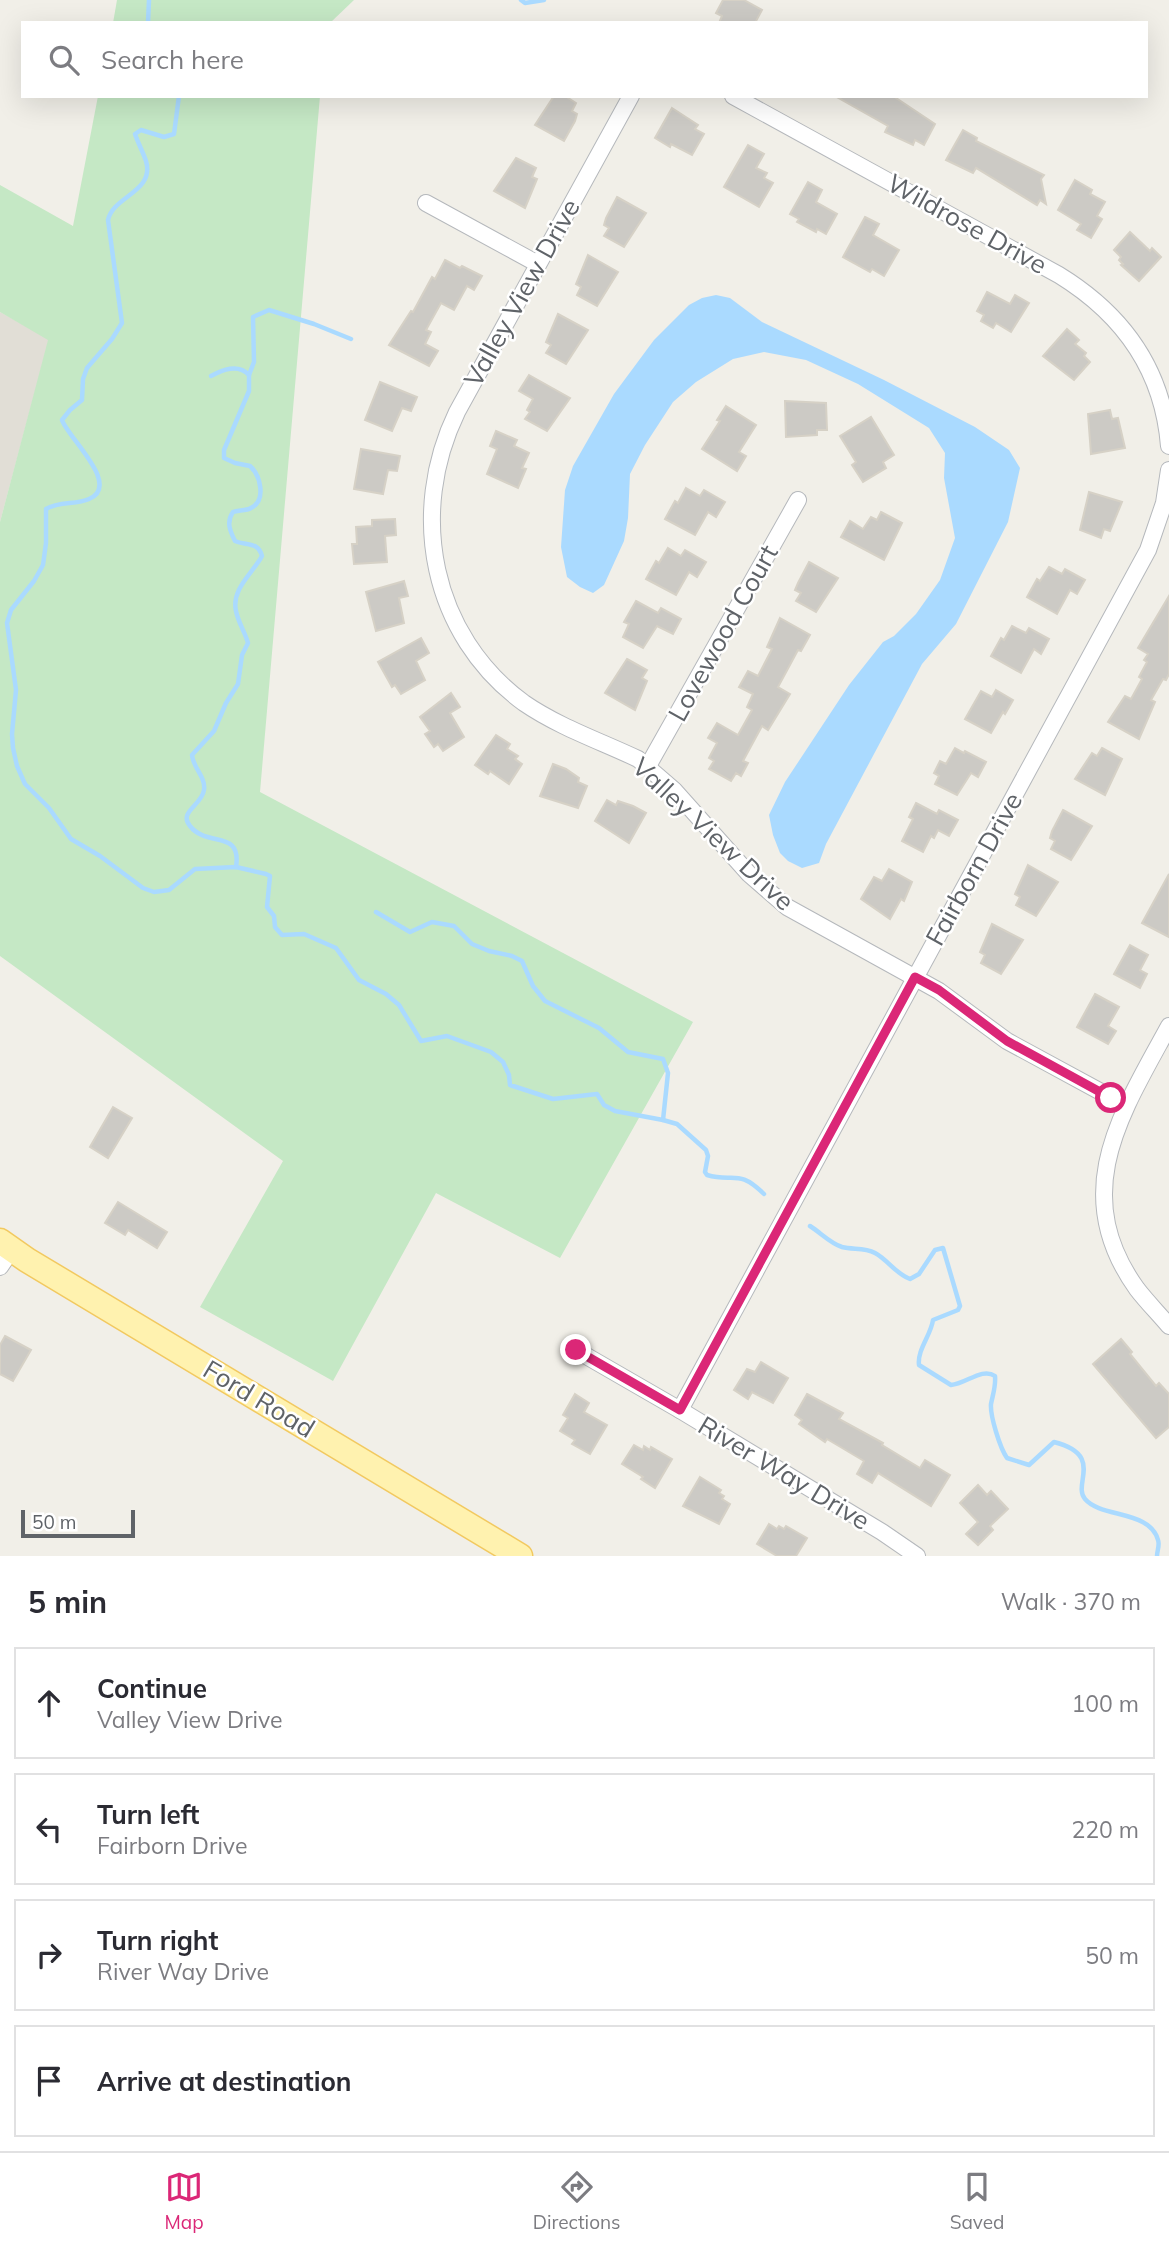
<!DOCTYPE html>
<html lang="en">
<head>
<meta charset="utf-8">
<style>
	body { margin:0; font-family:Mulish,sans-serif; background:#f7f7f7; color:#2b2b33 }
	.scale { position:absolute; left:21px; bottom:18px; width:114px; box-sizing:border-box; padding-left:7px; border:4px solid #5f6368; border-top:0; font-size:19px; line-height:24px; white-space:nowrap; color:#5f6368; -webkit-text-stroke:5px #fff; paint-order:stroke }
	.stop { position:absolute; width:21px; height:21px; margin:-16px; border:5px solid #db2777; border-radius:50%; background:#fff }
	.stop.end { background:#db2777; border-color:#fff; box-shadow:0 2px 7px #0008 }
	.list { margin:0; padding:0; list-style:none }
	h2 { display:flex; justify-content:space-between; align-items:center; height:91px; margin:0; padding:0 28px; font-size:30px }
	h2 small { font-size:23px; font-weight:400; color:#7c7c81 }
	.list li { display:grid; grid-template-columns:46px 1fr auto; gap:21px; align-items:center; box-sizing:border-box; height:112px; margin:0 14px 14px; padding:0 14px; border:2px solid #e1e1e2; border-radius:0px }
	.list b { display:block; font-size:26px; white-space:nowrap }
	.list p { margin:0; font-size:23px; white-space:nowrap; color:#7c7c81 }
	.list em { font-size:23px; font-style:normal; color:#7c7c81 }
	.icon { flex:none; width:38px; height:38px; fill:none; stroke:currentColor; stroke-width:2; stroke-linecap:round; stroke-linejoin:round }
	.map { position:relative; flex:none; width:1169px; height:1556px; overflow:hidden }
	.search { position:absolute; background:#fff; box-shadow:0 7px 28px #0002; left:21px; right:21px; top:21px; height:77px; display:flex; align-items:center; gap:18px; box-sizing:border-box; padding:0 24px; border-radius:0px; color:#7c7c81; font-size:26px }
	.sheet { height:595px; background:#fff }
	nav { display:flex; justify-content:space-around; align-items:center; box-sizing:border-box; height:98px; border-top:2px solid #e1e1e2; background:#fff; font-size:19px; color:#7c7c81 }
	nav a { display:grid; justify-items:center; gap:4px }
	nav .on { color:#db2777 }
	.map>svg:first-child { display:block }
	.education { fill:#e1ded6 }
	.green { fill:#c5e8c5 }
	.water { fill:#aadaff }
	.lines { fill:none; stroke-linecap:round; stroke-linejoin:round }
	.stream { stroke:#aadaff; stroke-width:4.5 }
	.building { fill:#cccac5; stroke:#d6d1c6; stroke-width:2 }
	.minor-casing { stroke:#b5b8bc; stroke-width:18 }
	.primary-casing { stroke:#f2c960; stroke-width:27 }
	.minor { stroke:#fff; stroke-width:16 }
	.primary { stroke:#fff2af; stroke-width:24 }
	.route { stroke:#db2777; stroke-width:9 }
	.labels { text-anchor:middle; stroke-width:5; stroke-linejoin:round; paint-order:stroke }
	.street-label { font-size:26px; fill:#5f6368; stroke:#fff }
</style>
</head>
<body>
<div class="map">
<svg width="1169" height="1556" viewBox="0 0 1169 1556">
	<rect width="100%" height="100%" fill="#f1efe8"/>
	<polygon class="education" points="0,312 49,339 0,522"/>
	<g class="green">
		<polygon points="117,0 354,0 330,23 113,23"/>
		<polygon points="98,96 320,96 260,792 693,1022 560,1258 436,1193 333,1381 200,1307 283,1161 0,956 0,522 48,340 0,312 0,185 73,226"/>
	</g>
	<polygon class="water" points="716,295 730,298 762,322 884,380 975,427 1009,450 1020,468 1008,522 956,624 922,664 826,844 819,863 802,868 788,861 780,853 773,835 769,815 785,782 849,685 883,642 894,636 916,614 940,580 955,538 944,478 945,453 929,428 858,384 806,360 764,352 733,359 696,382 673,402 645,445 630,474 628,518 624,541 604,585 593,593 580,587 567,577 561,547 565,490 573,466 614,394 654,340 689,305 702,298"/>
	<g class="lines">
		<g class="stream">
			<polyline points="521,0 525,3 544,0"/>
			<polyline points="148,23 149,0"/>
			<path d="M 179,96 L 174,134 L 164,137 L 141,130 L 135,134 C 138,143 143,152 146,161 C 155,192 113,196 108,220 L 122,323 L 112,339 L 87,368 L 83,379 L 82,400 L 70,410 L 62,420 C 68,438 122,485 89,499 C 76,505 59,501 46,509 L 46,543 L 43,565 L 34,581 L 11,610 L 7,623 L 16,690 L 12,734 L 13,748 L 17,766 L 25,784 L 49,808 L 71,839 L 100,856 L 143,888 L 154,892 L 169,890 L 195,869 L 236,867 L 266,874 L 270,876 L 267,907 L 274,916 L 275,927 L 282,935 L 304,934 L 336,948 L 359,980 L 386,994 L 399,1005 L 421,1041 L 447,1036 L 491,1052 L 503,1062 L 509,1075 L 510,1085 L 553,1099 L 597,1094 L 604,1105 L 615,1111 L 663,1120 L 677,1124 L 706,1150 L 708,1156 L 705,1172 L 707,1175 C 734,1183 738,1168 764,1194"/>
			<path d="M 211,376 C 222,370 238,363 249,375"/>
			<path d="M 236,867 C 242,829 207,848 190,826 C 178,812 202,805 204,790 C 206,777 193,768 192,755 L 214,731 L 226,703 L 238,684 L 242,655 L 248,643 C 245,632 238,622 236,611 C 231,589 253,573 262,556 C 258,541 246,546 235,541 C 230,531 226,522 233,512 C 238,510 246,511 251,508 C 267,500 260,475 250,466 L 235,463 L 224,458 L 224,450 L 249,391 L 249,375 L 254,362 L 253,317 L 269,310 L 314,324 L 351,339"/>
			<polyline points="376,912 410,932 432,922 454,926 472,944 489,951 512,956 522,961 533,986 545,1001 599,1028 628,1052 663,1059 668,1073 663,1120"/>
			<path d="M 810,1226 C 821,1233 830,1243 842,1247 C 853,1250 864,1247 875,1253 C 888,1260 896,1274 910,1279 L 919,1274 L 935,1250 L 943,1248 L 960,1306 L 958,1310 L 933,1320 C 931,1335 917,1350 919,1365 L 951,1385 C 966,1384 982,1367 995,1376 C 996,1386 993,1394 991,1404 C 990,1416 1000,1448 1007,1458 L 1029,1465 L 1054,1442 C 1105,1455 1072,1484 1085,1499 C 1101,1518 1150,1510 1158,1540 C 1160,1545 1157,1551 1157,1556"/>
		</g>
	</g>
	<g class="building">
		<polygon points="723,0 744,0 762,10 755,23 719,23 722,16 716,13"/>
		<polygon points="554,96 565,96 576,103 572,111 577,114 575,121 564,141 535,125"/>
		<polygon points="835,96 893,96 935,124 924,145 915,140 913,145 885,132 888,126"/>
		<polygon points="672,108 698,125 695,129 704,134 692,155 671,144 670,147 655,138"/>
		<polygon points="963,130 977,138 976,141 1044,175 1041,179 1046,204 1040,200 1037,205 976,168 973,173 946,160"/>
		<polygon points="748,145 764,154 756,168 767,173 764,178 773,183 759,207 724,187"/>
		<polygon points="516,158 536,168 532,177 537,179 525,208 494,191"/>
		<polygon points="1075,180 1092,190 1090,194 1105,202 1097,216 1102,219 1091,238 1077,230 1081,224 1058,210"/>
		<polygon points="808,182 822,190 816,202 837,214 826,234 817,229 816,232 797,222 799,219 790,214"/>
		<polygon points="617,197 646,213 624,247 604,236 609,228 604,225 606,218"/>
		<polygon points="865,217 879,224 873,235 899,250 884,276 872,269 870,272 843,257"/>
		<polygon points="1130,232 1150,251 1152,248 1161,257 1139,281 1121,265 1123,264 1119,260 1121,257 1114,250"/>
		<polygon points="588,255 618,272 597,306 577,295 581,287 576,284"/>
		<polygon points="445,260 460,268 462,266 482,276 474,290 467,286 454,310 441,303 426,330 431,332 425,344 438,351 429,366 389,345 411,311 413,312 432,277 435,279"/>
		<polygon points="987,292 1010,304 1015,295 1029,303 1011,332 996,323 993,328 981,321 984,315 977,311"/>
		<polygon points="558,314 588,330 566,364 546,353 551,345 546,342"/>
		<polygon points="1067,329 1079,340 1075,344 1086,353 1084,356 1090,362 1074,380 1043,356"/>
		<polygon points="529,375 570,398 547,431 525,419 530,412 527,410 533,399 519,391"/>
		<polygon points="380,382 417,397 411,411 402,408 392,431 365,420"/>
		<polygon points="785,401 826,403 827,430 817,430 817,435 786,437"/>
		<polygon points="726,406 756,425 739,452 746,456 737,471 702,449 720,421 717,420"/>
		<polygon points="1110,410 1112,419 1118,418 1125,448 1091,454 1088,414"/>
		<polygon points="871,417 894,455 883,462 886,468 863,482 852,465 856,462 840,436"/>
		<polygon points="496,431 517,440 514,446 529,453 522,468 526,469 518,488 487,474 497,449 490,446"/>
		<polygon points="361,449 400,456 397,471 388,470 383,494 354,489"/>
		<polygon points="686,488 700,496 704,490 725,502 716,517 708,512 695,535 665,519 675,501 678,503"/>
		<polygon points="1089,492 1122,502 1110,531 1104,529 1101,538 1080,530"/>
		<polygon points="881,512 902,523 884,560 841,537 850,521 863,529 871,517 877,520"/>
		<polygon points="395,519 396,535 385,536 387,562 354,564 352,544 357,544 356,527 372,526 372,520"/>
		<polygon points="668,548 681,556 685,550 706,562 697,577 689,572 676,595 646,579 656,561 659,563"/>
		<polygon points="809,562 838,578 816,612 796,601 801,593 795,590 798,583"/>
		<polygon points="1049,567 1062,574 1065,569 1085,580 1077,594 1070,590 1057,614 1027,597 1037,579 1040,581"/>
		<polygon points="404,581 408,596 399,598 404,623 376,631 366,592"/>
		<polygon points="1169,596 1169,674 1166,680 1163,679 1151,700 1155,702 1139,739 1108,722 1125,696 1131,699 1142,679 1139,677 1147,662 1144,660 1148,654 1138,648"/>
		<polygon points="636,601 658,613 661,608 681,619 673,634 657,626 643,648 623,637 629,624 624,622"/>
		<polygon points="780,618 810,635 801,651 798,650 778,687 790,694 768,730 762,726 743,761 748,763 741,776 736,773 731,781 709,769 714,761 709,758 717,743 708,738 717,723 738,735 752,710 747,707 753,694 739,687 748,671 758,676 772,649 767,647"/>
		<polygon points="1012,626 1026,633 1029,628 1049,639 1041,654 1034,649 1021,673 991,656 1001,638 1004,640"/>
		<polygon points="421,638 429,653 416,661 425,680 401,694 395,685 392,687 378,662"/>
		<polygon points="627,659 647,670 642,678 647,681 635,710 605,693"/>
		<polygon points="996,690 1013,700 1005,714 1003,712 991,733 965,719 981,691 992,697"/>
		<polygon points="451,693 460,707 450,713 464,737 443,751 438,744 434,747 425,734 430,731 420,717"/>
		<polygon points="496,735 510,744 507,749 518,756 515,759 522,764 509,784 490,771 488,774 475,765"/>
		<polygon points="955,748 964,753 965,751 986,762 978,777 971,773 957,795 935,784 939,776 934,773 940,761 946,764"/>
		<polygon points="1102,748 1122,759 1105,795 1075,779 1092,753 1097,756"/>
		<polygon points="553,764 566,769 579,778 578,782 587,786 578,808 540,796"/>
		<polygon points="607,800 616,805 618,801 633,806 646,813 629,843 595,821"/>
		<polygon points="916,803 937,814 939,810 958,820 949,836 938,830 934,838 931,836 923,852 902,841 913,819 909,817"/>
		<polygon points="1063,810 1092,826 1071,860 1051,849 1055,841 1050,838 1052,831"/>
		<polygon points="1028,865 1058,882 1036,916 1016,905 1020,897 1015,894"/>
		<polygon points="889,869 912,882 904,901 901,899 890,919 861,899 874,877 882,881"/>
		<polygon points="1169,874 1169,937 1142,923"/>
		<polygon points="992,924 1023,940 1001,974 981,963 985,955 980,952"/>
		<polygon points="1130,945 1148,955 1140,970 1147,974 1140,988 1114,974"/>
		<polygon points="1095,994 1119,1007 1108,1026 1116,1031 1108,1044 1077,1027"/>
		<polygon points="113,1107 132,1118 108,1158 90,1147"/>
		<polygon points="118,1202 167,1232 157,1248 128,1230 125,1235 105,1223"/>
		<polygon points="5,1336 31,1350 13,1381 0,1374 0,1345"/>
		<polygon points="1121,1339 1132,1352 1130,1354 1156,1386 1159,1383 1169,1394 1169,1427 1156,1438 1093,1364"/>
		<polygon points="761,1362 788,1378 773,1403 752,1392 748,1399 734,1390 747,1369 755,1372"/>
		<polygon points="575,1394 589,1403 584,1412 607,1425 590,1454 572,1444 575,1440 560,1431 568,1418 563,1415"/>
		<polygon points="807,1394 843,1413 839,1419 883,1443 882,1445 920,1468 925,1460 950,1475 931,1506 878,1473 872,1483 857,1474 864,1461 827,1439 825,1442 799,1424 802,1420 795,1415"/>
		<polygon points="634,1445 643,1450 644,1446 650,1450 651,1447 672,1459 655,1488 641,1479 643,1477 622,1464"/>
		<polygon points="700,1477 721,1490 719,1493 724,1496 722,1499 730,1504 719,1524 683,1506"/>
		<polygon points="978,1485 987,1495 991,1491 1008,1509 990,1526 993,1530 978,1545 966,1534 978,1522 960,1503"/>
		<polygon points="769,1524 777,1529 779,1526 784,1529 786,1526 807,1538 796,1556 777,1556 757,1544"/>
	</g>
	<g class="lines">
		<g class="minor-casing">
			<g id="minor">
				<path d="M 631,96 L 457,412 C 408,513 431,635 524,703 C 559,727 600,741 638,759 L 674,790 L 749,874 L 787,907 L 939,991 L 1007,1041 L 1125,1105"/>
				<path d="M 733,96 L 1059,275 C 1124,315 1163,370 1169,446"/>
				<polyline points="426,203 538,264"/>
				<polyline points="648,766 798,500"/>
				<path d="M 1169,1026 C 1121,1114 1068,1193 1137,1289 C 1147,1302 1159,1314 1169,1326"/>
				<polyline points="0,1267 13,1248"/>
				<polyline points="576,1350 680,1410 882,1532 917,1556"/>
				<polyline points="680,1410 1148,550 1164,503 1169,470"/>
			</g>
		</g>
		<g class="primary-casing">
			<polyline id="primary" points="0,1241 27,1260 520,1556"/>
		</g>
		<use href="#minor" class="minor"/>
		<use href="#primary" class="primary"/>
	</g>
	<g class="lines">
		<polyline class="route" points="576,1350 680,1410 915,977 939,990 1007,1041 1111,1098"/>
	</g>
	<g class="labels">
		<g class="street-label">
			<text transform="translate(967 224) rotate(29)" y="9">Wildrose Drive</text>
			<text transform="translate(522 293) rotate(-61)" y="9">Valley View Drive</text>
			<text transform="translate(723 633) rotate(-61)" y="9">Lovewood Court</text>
			<text transform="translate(713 834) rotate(43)" y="9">Valley View Drive</text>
			<text transform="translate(974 869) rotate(-61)" y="9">Fairborn Drive</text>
			<text transform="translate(259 1399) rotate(31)" y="9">Ford Road</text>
			<text transform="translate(784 1473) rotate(31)" y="9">River Way Drive</text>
		</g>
	</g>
</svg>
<div class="scale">50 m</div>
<div class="stop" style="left:1111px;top:1098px"></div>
<div class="stop end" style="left:576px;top:1350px"></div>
<div class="search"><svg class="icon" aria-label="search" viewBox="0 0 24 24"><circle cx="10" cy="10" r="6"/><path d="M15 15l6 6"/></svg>Search here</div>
</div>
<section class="sheet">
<h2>5 min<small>Walk · 370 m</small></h2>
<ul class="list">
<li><svg class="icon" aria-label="ahead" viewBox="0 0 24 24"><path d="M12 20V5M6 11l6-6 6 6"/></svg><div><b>Continue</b><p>Valley View Drive</p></div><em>100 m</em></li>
<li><svg class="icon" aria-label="left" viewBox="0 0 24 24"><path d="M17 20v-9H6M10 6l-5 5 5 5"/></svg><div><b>Turn left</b><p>Fairborn Drive</p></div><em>220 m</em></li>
<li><svg class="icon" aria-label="right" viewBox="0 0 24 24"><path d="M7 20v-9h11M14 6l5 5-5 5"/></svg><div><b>Turn right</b><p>River Way Drive</p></div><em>50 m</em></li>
<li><svg class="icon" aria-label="arrive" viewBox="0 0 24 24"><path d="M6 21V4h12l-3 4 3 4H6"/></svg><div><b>Arrive at destination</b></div></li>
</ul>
</section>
<nav>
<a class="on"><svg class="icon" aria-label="map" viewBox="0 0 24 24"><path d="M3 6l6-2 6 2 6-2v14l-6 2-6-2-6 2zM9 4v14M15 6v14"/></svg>Map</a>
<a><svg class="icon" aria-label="directions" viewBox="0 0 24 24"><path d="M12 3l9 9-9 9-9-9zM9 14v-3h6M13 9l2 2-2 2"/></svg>Directions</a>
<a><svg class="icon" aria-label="saved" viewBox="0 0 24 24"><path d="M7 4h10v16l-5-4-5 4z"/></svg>Saved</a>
</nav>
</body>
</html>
